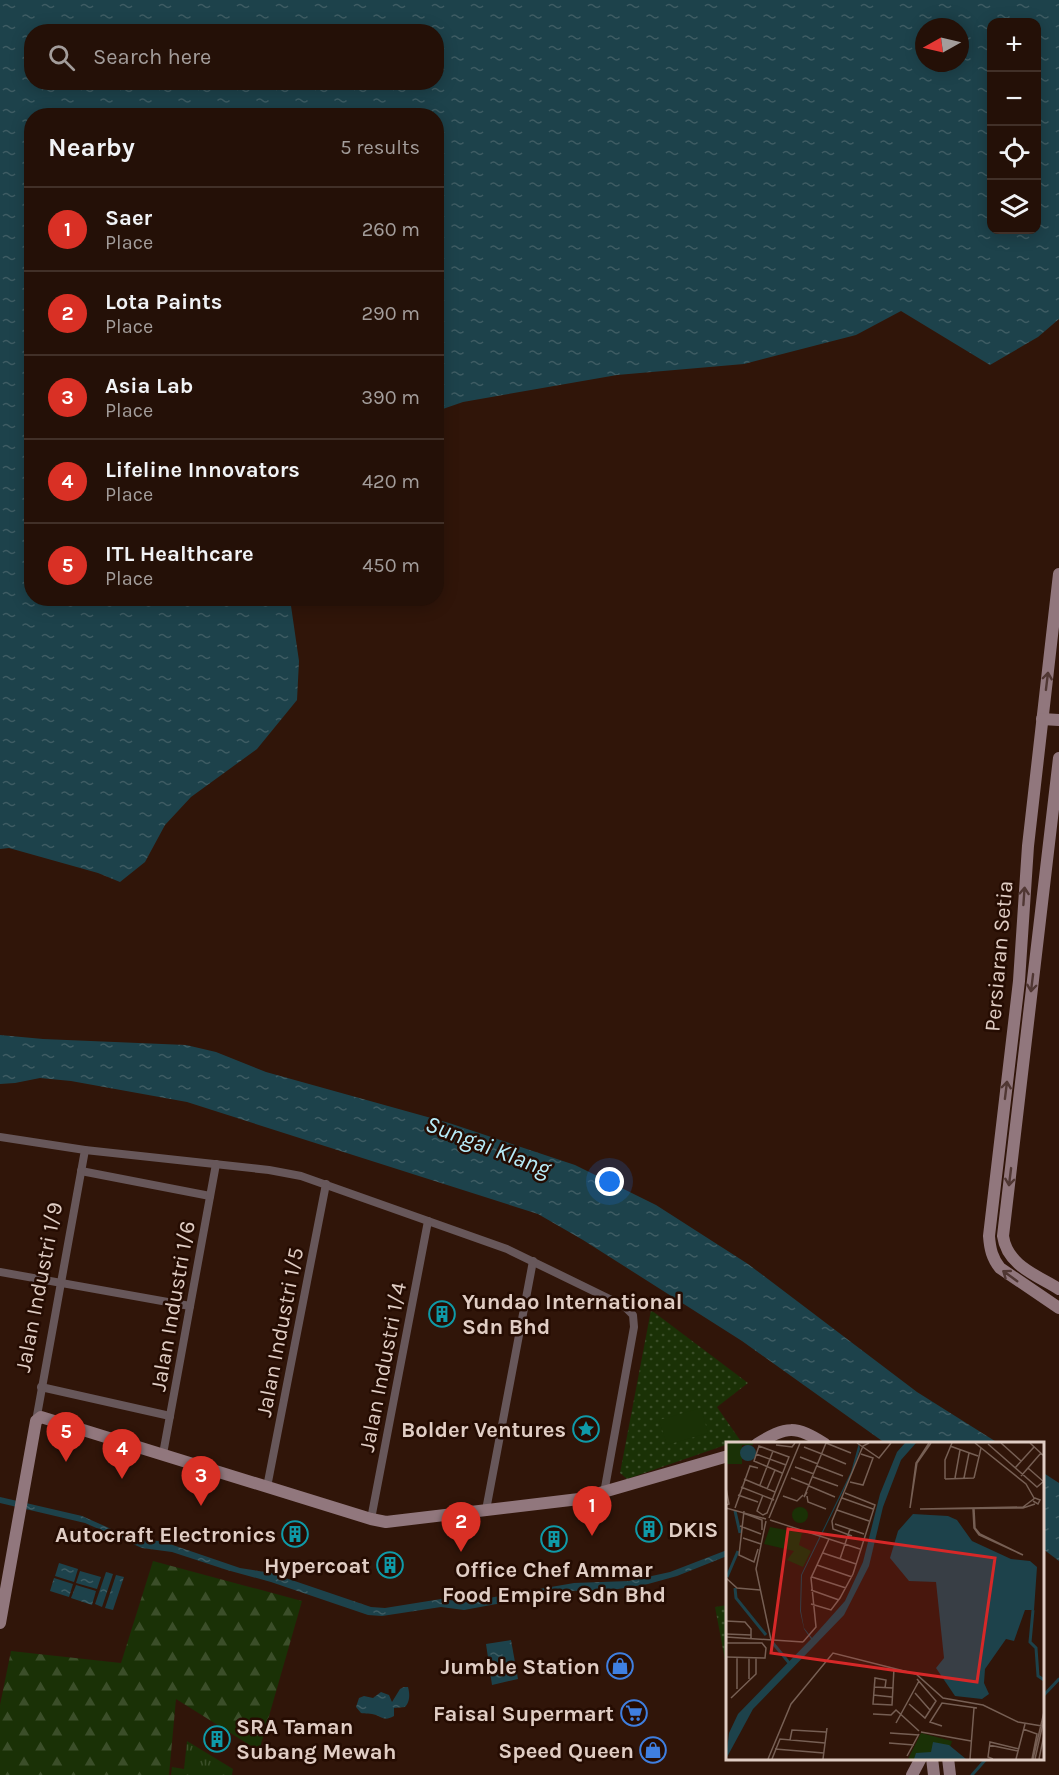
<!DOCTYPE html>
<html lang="en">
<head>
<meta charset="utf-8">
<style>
	body { margin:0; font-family:Karla,sans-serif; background:#2c1911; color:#f1f3f6 }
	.controls { position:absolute; right:18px; top:18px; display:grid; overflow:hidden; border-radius:12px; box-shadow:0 3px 15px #0003 }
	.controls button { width:54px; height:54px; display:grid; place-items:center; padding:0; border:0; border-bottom:2px solid #413028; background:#241007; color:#f1f3f6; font:30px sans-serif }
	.compass { position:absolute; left:915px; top:18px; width:54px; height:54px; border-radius:50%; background:#241007; box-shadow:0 3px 15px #0003; rotate:262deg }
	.you { position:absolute; left:610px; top:1182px; width:21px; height:21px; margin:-15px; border:4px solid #fff; border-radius:50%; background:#1a73e8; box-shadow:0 0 0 9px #1a73e833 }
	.badge { display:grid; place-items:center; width:39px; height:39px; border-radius:50%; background:#d93025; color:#fff; font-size:20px; font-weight:700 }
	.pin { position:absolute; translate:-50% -50px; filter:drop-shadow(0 2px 3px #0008) }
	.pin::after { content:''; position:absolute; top:32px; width:21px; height:18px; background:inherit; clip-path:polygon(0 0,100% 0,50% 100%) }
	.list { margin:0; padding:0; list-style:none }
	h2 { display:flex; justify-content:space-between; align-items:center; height:78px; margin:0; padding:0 24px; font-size:26px }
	h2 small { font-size:20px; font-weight:400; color:#a39d9b }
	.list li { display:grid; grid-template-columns:39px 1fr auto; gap:18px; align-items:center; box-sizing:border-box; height:84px; padding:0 24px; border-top:2px solid #413028 }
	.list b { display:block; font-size:22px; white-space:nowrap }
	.list p { margin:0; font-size:20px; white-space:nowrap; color:#a39d9b }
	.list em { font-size:20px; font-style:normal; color:#a39d9b }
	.icon { flex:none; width:33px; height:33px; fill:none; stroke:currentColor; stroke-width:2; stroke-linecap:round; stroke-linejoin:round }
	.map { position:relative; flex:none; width:1059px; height:1775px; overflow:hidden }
	.search { position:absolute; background:#241007; box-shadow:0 3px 15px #0003; left:24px; top:24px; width:420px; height:66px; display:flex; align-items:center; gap:15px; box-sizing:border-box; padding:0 21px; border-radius:24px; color:#a39d9b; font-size:22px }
	.panel { position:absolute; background:#241007; box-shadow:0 3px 15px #0003; left:24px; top:108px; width:420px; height:498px; border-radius:24px }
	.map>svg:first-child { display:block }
	.grass { fill:url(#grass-tufts) }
	.forest { fill:url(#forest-firs) }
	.park { fill:url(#park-dots) }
	.garden { fill:#1a3106 }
	.water { fill:url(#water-ripples); fill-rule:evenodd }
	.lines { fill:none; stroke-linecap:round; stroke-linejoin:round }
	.stream { stroke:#1d424b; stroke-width:3 }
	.street { stroke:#67575a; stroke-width:8 }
	.secondary { stroke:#91777d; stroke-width:12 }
	.oneway { stroke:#503733 }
	.labels { text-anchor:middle; stroke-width:5; stroke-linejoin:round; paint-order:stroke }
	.street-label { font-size:22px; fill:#e0cdc4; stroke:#250c02 }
	.poi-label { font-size:22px; font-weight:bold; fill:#e0cdc4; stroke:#250c02; text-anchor:end }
	.water-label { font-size:24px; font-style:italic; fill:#b7ecf9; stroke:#250c02 }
	.inset-river { fill:none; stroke:#1d424b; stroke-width:3 }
	.inset-road { fill:none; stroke:#765f54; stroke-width:1.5 }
	.view { fill:#d62828; fill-opacity:0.15; stroke:#d62828; stroke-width:3 }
	.inset-edge { fill:none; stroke:#e0cdc4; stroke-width:3 }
</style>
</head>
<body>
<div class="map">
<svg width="1059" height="1775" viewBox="0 0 1059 1775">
	<defs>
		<pattern id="grass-tufts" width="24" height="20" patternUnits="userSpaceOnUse" patternTransform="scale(1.5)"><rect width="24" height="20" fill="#1a3106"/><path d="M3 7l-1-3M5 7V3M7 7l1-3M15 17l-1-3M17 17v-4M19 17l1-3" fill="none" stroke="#3b4e29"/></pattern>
		<pattern id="forest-firs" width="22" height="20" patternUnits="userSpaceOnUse" patternTransform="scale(1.5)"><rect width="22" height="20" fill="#1a3106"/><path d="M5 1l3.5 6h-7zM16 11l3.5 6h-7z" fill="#3b4e29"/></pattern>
		<pattern id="park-dots" width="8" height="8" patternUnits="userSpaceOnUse" patternTransform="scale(1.5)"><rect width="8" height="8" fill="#1a3106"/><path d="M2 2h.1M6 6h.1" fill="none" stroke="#3b4e29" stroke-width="1.8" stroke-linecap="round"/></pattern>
		<pattern id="water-ripples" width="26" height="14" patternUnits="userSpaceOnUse" patternTransform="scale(1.5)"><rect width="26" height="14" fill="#1d424b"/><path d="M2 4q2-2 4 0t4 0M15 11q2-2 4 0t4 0" fill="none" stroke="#3e5c63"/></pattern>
	</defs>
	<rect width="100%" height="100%" fill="#301509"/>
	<polygon class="grass" points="187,1741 233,1769 232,1775 171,1775 172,1767 184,1769"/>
	<polygon class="forest" points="153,1561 302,1601 259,1751 176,1699 169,1775 0,1775 0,1705 11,1651 121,1663"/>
	<g class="park">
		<polygon points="651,1310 748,1383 717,1407 740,1440 627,1479 620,1473"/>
		<polygon points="727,1605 728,1665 726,1665 715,1607"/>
	</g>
	<polygon class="garden" points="701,1408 708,1433 667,1445 659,1420"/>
	<g class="water">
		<path d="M 0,0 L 1059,0 L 1059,319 L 1038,337 L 990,365 L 901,311 L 856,335 L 744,364 L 617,375 L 463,402 L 437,411 L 436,116 L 32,116 L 32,598 L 290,599 L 299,661 L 297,700 L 257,749 L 191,797 L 165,825 L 145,862 L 120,882 L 98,873 L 9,848 L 0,849 ZM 992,22 L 1036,22 L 1036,230 L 992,230 ZM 924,27 L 960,27 L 960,63 L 924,63 ZM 32,32 L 436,32 L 436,82 L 32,82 Z"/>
		<polygon points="0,1035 43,1039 186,1045 216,1052 266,1072 449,1123 575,1165 656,1205 748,1264 917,1392 998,1443 885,1443 742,1341 583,1240 538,1214 187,1102 71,1081 40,1078 15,1083 0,1084"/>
		<polygon points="1042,1472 1059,1483 1059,1561 1043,1549"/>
		<polygon points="0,1497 82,1516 136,1540 161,1541 240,1568 271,1573 371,1607 385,1608 441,1599 466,1602 574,1583 629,1581 670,1572 727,1550 727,1556 677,1576 648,1584 612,1590 568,1591 464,1610 441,1607 382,1616 368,1615 271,1582 227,1570 172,1552 142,1548 85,1523 0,1503"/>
		<polygon points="59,1563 78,1569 74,1582 55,1576"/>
		<polygon points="80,1571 101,1577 97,1589 76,1583"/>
		<polygon points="106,1572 113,1574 102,1607 95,1604"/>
		<polygon points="116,1575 124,1577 113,1610 105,1608"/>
		<polygon points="54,1578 73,1584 69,1597 50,1591"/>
		<polygon points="76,1585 96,1591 92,1605 71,1598"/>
		<polygon points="511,1640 518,1679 492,1685 486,1644"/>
		<path d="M 404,1687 L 408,1687 C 410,1694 410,1702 405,1707 L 394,1708 L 394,1716 C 385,1721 383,1718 376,1715 C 371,1713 365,1714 361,1713 L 356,1707 L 359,1698 L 364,1696 L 373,1698 L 381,1692 L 389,1695 L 392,1702 L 400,1689 Z"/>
	</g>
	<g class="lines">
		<g class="stream">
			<polyline points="1042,1697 1059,1679"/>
			<polyline points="972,1775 987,1758"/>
		</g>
		<g class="street">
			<polyline points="0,1137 85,1150 269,1170 301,1176 507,1249 624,1306 633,1315 634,1327 604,1493"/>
			<polyline points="81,1171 210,1196"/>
			<polyline points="0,1272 190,1306"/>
			<polyline points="41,1387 170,1416"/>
			<polyline points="36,1421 85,1150"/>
			<polyline points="163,1454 216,1164"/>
			<polyline points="267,1487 326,1184"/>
			<polyline points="486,1510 533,1261"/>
			<polyline points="371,1519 428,1221"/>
		</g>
		<g class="secondary">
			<path d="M 1059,574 L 1028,846 L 1019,981 L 989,1236 C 990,1249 992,1258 1000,1268 L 1059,1308"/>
			<polyline points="1042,719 1059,720"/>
			<path d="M 1059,758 L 1003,1236 C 1007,1265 1036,1275 1059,1289"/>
			<path d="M 757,1444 C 786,1426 796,1425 825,1444"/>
			<polyline points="0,1623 36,1421 41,1417 371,1519 386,1522 579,1499 728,1456"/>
			<polyline points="932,1758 934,1775"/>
			<polyline points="948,1758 950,1775"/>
			<polyline points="912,1775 921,1758"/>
		</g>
	</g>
	<defs><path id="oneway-shaft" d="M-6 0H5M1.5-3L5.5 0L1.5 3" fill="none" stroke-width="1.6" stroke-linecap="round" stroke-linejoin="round" transform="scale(1.5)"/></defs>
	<g class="oneway">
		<use href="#oneway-shaft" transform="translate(1047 681) rotate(-83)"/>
		<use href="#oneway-shaft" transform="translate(1024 896) rotate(-86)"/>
		<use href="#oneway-shaft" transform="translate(1032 983) rotate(97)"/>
		<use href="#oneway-shaft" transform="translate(1006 1090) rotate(-83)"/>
		<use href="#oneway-shaft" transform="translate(1010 1177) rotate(97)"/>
		<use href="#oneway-shaft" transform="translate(1010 1276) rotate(-144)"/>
	</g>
	<defs>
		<g id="building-ring" transform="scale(1.35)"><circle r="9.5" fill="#250c02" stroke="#0f9aa8" stroke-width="1.5"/><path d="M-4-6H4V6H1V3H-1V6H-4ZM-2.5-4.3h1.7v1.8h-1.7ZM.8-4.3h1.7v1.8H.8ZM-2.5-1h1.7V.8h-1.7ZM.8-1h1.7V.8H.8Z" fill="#0f9aa8"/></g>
		<g id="sight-ring" transform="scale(1.35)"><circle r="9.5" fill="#250c02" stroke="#0f9aa8" stroke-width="1.5"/><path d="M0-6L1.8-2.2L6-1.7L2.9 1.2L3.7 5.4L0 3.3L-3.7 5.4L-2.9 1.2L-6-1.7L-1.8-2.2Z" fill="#0f9aa8"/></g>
		<g id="shop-ring" transform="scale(1.35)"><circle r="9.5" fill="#250c02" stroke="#3f7fe0" stroke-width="1.5"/><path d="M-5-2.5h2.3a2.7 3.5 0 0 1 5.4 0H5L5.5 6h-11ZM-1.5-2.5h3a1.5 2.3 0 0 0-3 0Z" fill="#3f7fe0"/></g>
		<g id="supermarket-ring" transform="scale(1.35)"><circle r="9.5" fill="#250c02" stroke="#3f7fe0" stroke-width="1.5"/><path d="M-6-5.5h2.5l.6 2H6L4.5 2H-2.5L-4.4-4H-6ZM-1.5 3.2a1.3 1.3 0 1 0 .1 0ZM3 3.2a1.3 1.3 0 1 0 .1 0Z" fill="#3f7fe0"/></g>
	</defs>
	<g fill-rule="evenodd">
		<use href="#building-ring" x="442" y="1314"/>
		<use href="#sight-ring" x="586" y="1429"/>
		<use href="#building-ring" x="649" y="1529"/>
		<use href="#building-ring" x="295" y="1534"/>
		<use href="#building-ring" x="554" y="1539"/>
		<use href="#building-ring" x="390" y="1565"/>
		<use href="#shop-ring" x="620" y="1666"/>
		<use href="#supermarket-ring" x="634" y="1713"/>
		<use href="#building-ring" x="217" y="1739"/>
		<use href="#shop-ring" x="653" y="1750"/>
	</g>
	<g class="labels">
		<g class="street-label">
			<text transform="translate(998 956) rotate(-85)" y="8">Persiaran Setia</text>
			<text transform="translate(38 1287) rotate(-79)" y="8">Jalan Industri 1/9</text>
			<text transform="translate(172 1306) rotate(-80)" y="8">Jalan Industri 1/6</text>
			<text transform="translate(279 1332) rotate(-79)" y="8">Jalan Industri 1/5</text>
			<text transform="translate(382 1367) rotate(-79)" y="8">Jalan Industri 1/4</text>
		</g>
		<g class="poi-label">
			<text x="462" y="1309" text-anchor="start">Yundao International<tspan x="462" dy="25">Sdn Bhd</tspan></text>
			<text x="566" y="1437">Bolder Ventures</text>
			<text x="668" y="1537" text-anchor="start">DKIS</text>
			<text x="276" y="1542">Autocraft Electronics</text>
			<text x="370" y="1573">Hypercoat</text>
			<text x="554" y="1577" text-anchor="middle">Office Chef Ammar<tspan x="554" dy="25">Food Empire Sdn Bhd</tspan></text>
			<text x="600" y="1674">Jumble Station</text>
			<text x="614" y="1721">Faisal Supermart</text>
			<text x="236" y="1734" text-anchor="start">SRA Taman<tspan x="236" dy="25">Subang Mewah</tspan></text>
			<text x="634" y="1758">Speed Queen</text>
		</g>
		<g class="water-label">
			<text transform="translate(488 1146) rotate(21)" y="8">Sungai Klang</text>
		</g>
	</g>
	<g transform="translate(726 1442)">
		<rect width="318" height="318" fill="#301509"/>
		<path d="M 44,85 L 76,91 L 73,103 L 85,109 L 77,125 L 61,118 L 68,109 L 38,102 Z" fill="#1a3106"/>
		<path d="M 0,1 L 27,1 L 27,3 L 16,3 L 16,22 L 0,22 ZM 195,291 L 226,299 L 224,306 L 239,317 L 182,317 Z" fill="#1a3106"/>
		<path d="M66 73a8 8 0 1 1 16 0a8 8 0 1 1-16 0Z" fill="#1a3106"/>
		<path d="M 133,1 L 134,7 L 126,31 L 76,133 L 75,169 L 78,186 L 86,196 L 119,159 L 137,120 L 154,52 L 171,10 L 179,1 L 190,1 L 175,18 L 157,65 L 143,124 L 118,173 L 27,267 L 0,317 L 3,291 L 12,272 L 85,197 L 78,187 L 74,169 L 75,133 L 125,30 ZM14 11a8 8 0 1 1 16 0a8 8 0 1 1-16 0ZM 187,72 L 222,74 L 231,78 L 246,99 L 285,117 L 304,119 L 311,125 L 308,168 L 299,168 L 288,199 L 280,197 L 259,227 L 258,241 L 263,252 L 256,257 L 229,254 L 210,226 L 218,216 L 210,140 L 183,139 L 164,116 L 172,89 ZM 207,300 L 223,303 L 240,317 L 188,317 L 190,311 L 205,310 Z" fill="#1d424b"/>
		<path class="inset-river" d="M 9,69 L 14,91M 1,135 L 12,109M 9,146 L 10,156 L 40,193M 307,168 L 304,200 L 310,206 L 312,234 L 318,238M 46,200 L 64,222"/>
		<path class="inset-road" d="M 100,1 L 125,11M 131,1 L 153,16 L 165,1M 203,1 L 190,21 L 184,66 L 191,21 L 205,1M 249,1 L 300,42 L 308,56M 275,1 L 295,19M 304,1 L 318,14M 262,2 L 311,45 L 318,39M 50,3 L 66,5 L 69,1M 224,4 L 252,14M 78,5 L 96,12M 30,12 L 60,23M 96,12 L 120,22M 74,15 L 92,22M 91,24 L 117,34M 69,25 L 88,32M 289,26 L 308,5M 302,26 L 318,40M 295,34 L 315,11M 87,35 L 112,44M 65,36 L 83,43M 229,36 L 234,8M 238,36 L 243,11M 248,36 L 255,6M 18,37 L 49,50M 219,37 L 219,18 L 226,1M 219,37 L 248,36M 124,40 L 137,43 L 147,16 L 135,12M 34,43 L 47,9M 83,44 L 109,55M 15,45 L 48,58M 0,46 L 3,62 L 0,63M 41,47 L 49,28M 81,50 L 78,55 L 100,1M 12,53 L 32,60M 37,53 L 31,69 L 37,73 L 41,71 L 63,15 L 33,4 L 28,19 L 56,31M 57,54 L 71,59 L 77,53M 81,54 L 82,60 L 100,67M 116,56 L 147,67M 307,59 L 312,62 L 314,58 L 309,56 L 297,65 L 194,67 L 297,66 L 309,62M 0,66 L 40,77M 9,66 L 24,24 L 32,26M 247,67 L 248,86 L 253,93 L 297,113 L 254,92 L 249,86 L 248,67M 111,68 L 143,79M 18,69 L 13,113 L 28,120 L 32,107M 17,71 L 36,78 L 36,88M 0,72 L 0,119M 43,76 L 74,1M 44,78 L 134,107M 40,79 L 30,127 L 45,198M 109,82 L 138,92M 14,84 L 35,92M 126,94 L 107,87 L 106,79 L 137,4 L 143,1M 17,96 L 35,102M 97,111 L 130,122M 114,117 L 124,87M 91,123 L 126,135M 86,135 L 120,146M 0,136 L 11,146 L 34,148M 85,148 L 113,158M 85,162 L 105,168 L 114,156 L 127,132 L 149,63 L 119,51M 0,179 L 19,180 L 25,187 L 25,197M 0,192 L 25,193M 0,195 L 77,200M 77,200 L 90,185 L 85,136 L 103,97M 0,201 L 36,201 L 40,206 L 39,216 L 0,215M 318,209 L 318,233M 11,216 L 11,247M 23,237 L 23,216M 148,245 L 167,246M 159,246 L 160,238 L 149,236 L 147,262 L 166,263 L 168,226M 189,251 L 204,268M 147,253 L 166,255M 5,256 L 30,232 L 30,216M 183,262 L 199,276 L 210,259 L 191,237M 147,272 L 165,273 L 170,268 L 193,289M 170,281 L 193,239M 216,284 L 204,280 L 216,261 L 251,266M 297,287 L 311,292 L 306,317M 195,290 L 245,299M 164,291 L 193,293M 64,298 L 66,288 L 100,290M 163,301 L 188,303M 263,303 L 292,309M 49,307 L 98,311M 181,314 L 193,292M 42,317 L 65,262 L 107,211 L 190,232 L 217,256 L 257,263 L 292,280 L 316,284M 46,317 L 54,297 L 99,301M 97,317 L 101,286M 244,317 L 248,266M 267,317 L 262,315 L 264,300 L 293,307M 290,317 L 299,282M 307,317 L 318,270M 309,317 L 318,277M 313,317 L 318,293"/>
		<path class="view" d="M 62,87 L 269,116 L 251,240 L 45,211 Z"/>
		<rect width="318" height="318" class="inset-edge"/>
	</g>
</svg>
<div class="controls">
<button>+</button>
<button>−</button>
<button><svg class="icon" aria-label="locate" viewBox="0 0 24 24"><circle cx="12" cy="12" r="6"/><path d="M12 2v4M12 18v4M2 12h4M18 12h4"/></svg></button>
<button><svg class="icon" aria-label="layers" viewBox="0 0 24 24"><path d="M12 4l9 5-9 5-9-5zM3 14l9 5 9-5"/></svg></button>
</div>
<svg class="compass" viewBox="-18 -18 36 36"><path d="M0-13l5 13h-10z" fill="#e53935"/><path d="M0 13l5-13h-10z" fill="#a39d9b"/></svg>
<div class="you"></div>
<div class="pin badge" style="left:592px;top:1536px">1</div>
<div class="pin badge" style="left:461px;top:1552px">2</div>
<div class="pin badge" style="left:201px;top:1506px">3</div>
<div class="pin badge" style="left:122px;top:1479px">4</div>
<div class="pin badge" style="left:66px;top:1462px">5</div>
<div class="search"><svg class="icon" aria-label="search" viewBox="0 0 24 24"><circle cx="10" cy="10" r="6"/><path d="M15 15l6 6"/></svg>Search here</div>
<section class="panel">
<h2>Nearby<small>5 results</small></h2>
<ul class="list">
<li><span class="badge">1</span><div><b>Saer</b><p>Place</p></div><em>260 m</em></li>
<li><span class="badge">2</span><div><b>Lota Paints</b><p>Place</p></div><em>290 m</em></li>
<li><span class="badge">3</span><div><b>Asia Lab</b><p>Place</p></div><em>390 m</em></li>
<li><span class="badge">4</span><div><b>Lifeline Innovators</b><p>Place</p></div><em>420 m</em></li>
<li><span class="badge">5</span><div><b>ITL Healthcare</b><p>Place</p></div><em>450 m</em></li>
</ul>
</section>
</div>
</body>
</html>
